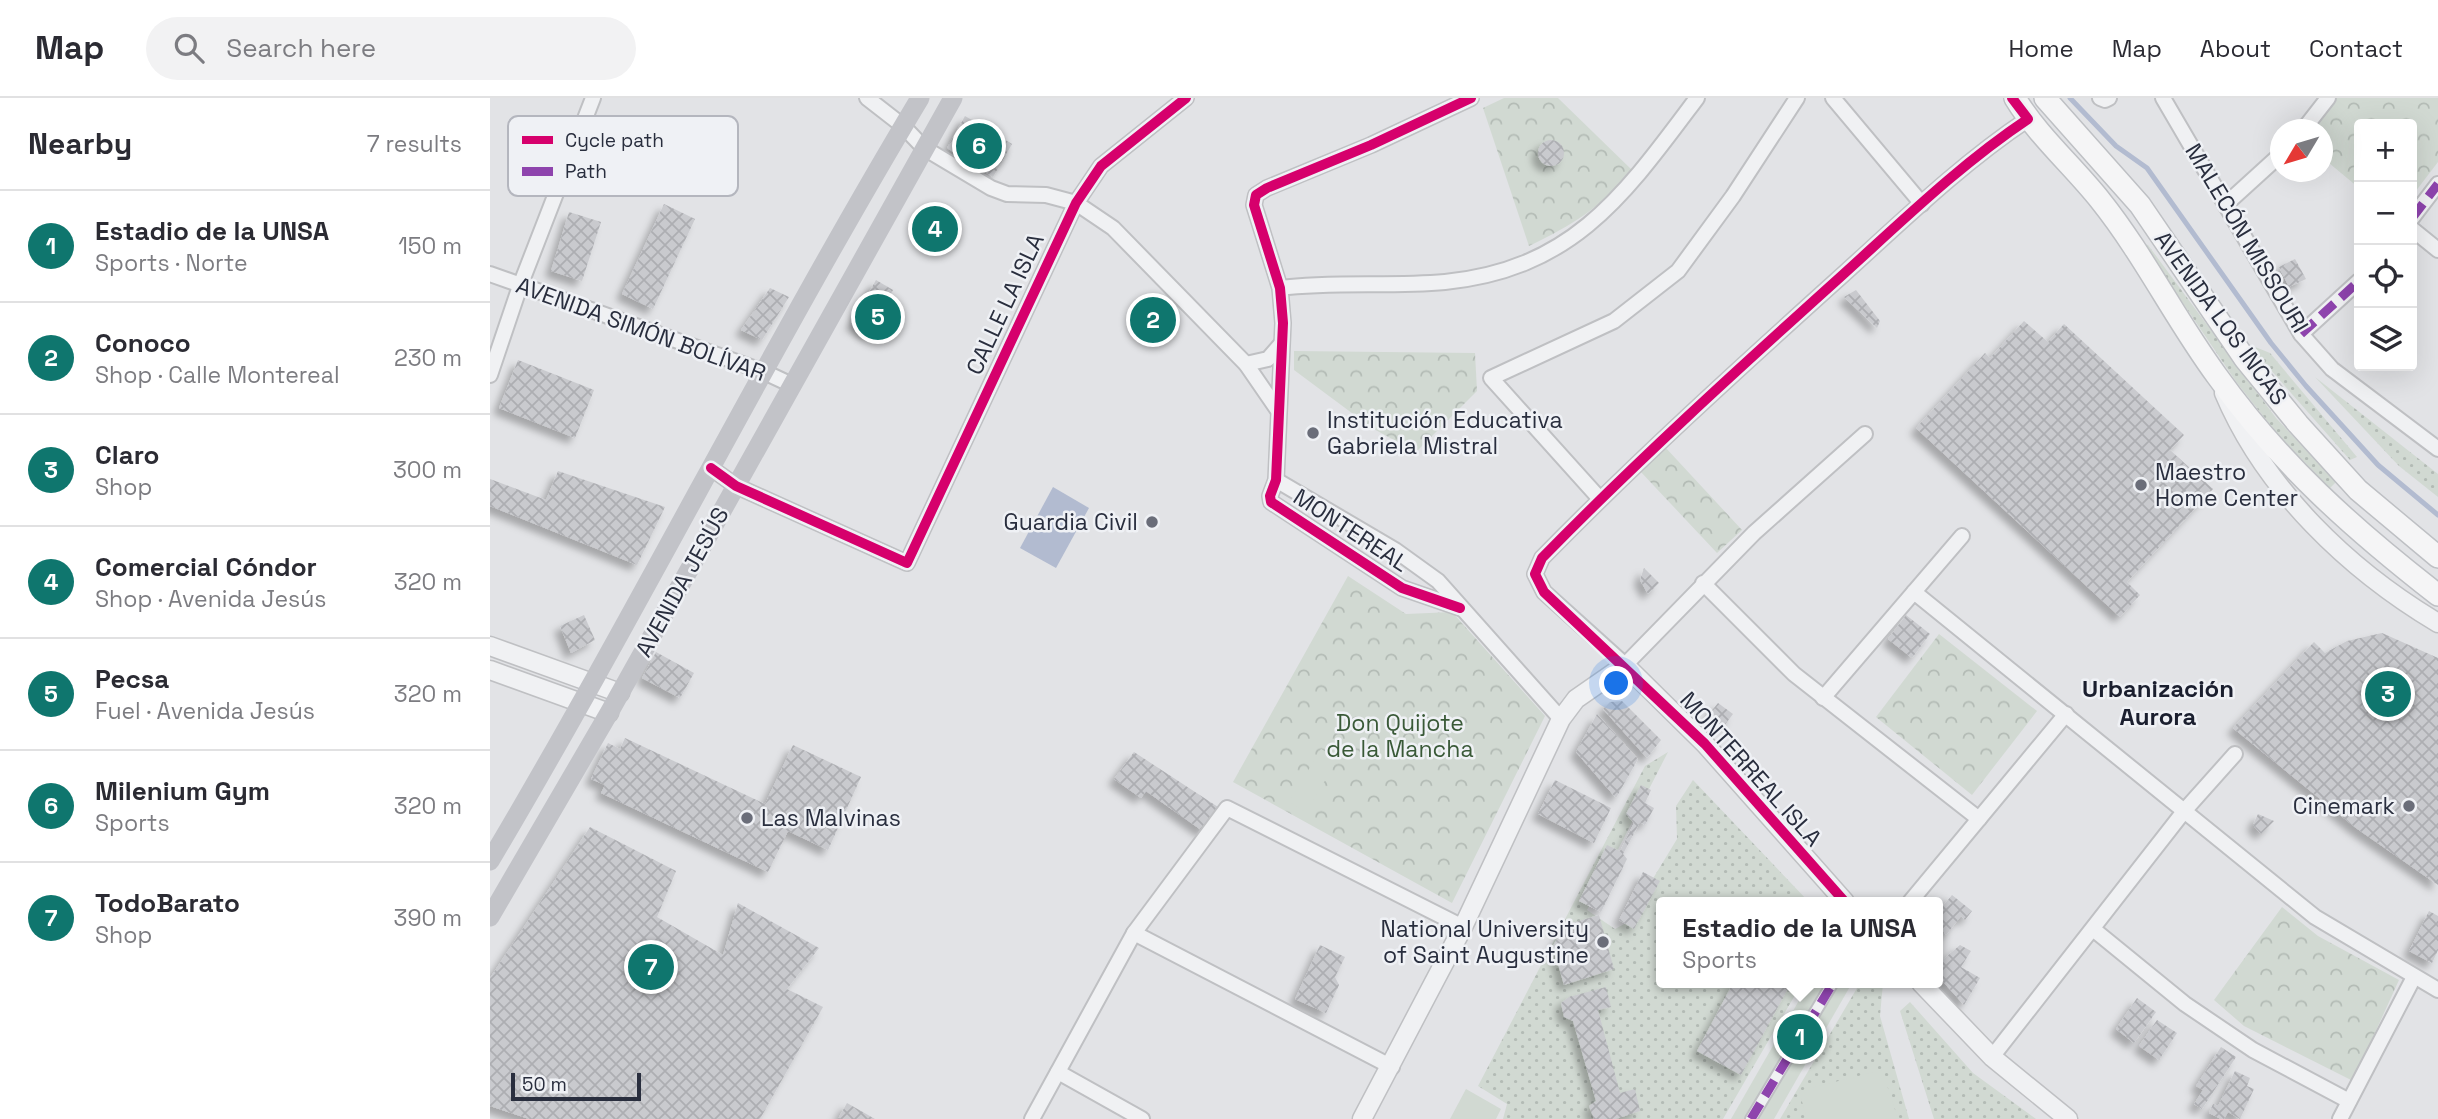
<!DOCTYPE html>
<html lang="en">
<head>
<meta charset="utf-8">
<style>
	body { margin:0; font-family:"Space Grotesk",sans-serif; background:#f2f2f3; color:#2b2b33 }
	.controls { position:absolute; right:21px; top:21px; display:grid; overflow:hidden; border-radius:7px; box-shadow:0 7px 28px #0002 }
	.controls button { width:63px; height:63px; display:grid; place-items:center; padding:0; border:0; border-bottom:2px solid #e1e1e2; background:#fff; color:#2b2b33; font:35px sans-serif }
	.compass { position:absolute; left:1780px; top:21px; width:63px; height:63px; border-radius:50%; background:#fff; box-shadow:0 7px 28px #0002; rotate:232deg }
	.scale { position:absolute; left:21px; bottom:18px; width:130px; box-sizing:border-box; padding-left:7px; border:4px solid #292e3e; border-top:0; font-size:19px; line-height:24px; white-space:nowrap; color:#292e3e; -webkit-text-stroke:5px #eff1f5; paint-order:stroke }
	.you { position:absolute; left:1127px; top:586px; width:24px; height:24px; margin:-18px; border:5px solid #fff; border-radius:50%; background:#1a73e8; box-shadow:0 0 0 10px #1a73e833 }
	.badge { display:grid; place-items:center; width:46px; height:46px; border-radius:50%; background:#0f766e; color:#fff; font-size:23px; font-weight:700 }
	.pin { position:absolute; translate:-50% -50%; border:4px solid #fff; box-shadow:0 2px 7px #0006 }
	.popup { position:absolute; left:1166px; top:799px; width:287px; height:91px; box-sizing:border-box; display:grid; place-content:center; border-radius:7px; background:#fff; filter:drop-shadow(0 2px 5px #0005); font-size:23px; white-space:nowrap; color:#7c7c81 }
	.popup b { font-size:26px; color:#2b2b33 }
	.popup::after { content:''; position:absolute; left:50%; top:100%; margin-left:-14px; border:14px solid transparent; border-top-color:#fff }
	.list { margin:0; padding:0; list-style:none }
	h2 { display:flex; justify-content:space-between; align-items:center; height:91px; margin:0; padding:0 28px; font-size:30px }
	h2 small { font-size:23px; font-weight:400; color:#7c7c81 }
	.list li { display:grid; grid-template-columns:46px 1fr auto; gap:21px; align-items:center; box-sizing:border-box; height:112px; padding:0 28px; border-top:2px solid #e1e1e2 }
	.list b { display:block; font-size:26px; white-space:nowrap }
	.list p { margin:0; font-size:23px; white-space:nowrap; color:#7c7c81 }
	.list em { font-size:23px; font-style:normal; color:#7c7c81 }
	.icon { flex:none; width:38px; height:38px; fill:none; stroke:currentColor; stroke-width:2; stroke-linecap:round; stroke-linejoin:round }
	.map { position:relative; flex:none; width:1948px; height:1021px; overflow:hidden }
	header { display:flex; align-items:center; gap:42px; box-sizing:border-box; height:98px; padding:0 35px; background:#fff; border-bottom:2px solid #e1e1e2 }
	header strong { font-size:33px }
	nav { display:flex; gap:38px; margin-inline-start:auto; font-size:24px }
	.search { width:490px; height:63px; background:#f2f2f3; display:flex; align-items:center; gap:18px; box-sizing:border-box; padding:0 24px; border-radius:38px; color:#7c7c81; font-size:26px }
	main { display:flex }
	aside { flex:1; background:#fff }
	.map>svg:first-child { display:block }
	.grass { fill:url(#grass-dots) }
	.park { fill:url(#park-crowns) }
	.pitch { fill:#d1d9d2 }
	.water { fill:#b2bbd0 }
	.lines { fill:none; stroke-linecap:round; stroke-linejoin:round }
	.stream { stroke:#b2bbd0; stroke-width:5 }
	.building { fill:url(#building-cross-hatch); filter:url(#shadow) }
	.pedestrian-casing { stroke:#bfc0c3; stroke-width:14 }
	.minor-casing { stroke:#bfc0c3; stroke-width:18 }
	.tertiary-casing { stroke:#bfc0c3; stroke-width:21 }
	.primary-casing { stroke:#bec0c4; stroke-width:24 }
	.pedestrian { stroke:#f0f1f3; stroke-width:10 }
	.minor { stroke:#f0f1f3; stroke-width:14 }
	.tertiary { stroke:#f0f1f3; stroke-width:18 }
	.secondary { stroke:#c2c3c8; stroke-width:19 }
	.primary { stroke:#f5f5f6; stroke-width:21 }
	.quiet { stroke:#8e44ad; stroke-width:9; stroke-dasharray:18 9; stroke-linecap:butt }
	.cycleway-casing { stroke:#eff1f5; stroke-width:15 }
	.cycleway { stroke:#d6006c; stroke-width:10 }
	.poi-dot { fill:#6a6d79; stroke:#eff1f5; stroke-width:2.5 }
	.labels { text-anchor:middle; stroke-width:5; stroke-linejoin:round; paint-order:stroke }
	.street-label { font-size:23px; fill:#292e3e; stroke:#eff1f5 }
	.poi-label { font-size:23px; fill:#292e3e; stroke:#eff1f5; text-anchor:start }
	.park-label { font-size:23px; fill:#395937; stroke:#eff1f5 }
	.neighbourhood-label { font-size:24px; font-weight:bold; fill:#1b1f2f; stroke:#eff1f5 }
	.key { fill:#eff1f5; stroke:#b4b6be; stroke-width:2 }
	.key-label { font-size:19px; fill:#292e3e }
</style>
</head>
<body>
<header>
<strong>Map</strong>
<div class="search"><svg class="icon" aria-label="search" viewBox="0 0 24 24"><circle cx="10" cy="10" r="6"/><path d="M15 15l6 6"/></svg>Search here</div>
<nav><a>Home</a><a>Map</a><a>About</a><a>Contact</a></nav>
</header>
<main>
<aside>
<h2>Nearby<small>7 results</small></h2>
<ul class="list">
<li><span class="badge">1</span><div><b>Estadio de la UNSA</b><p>Sports · Norte</p></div><em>150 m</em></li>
<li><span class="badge">2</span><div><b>Conoco</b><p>Shop · Calle Montereal</p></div><em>230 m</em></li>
<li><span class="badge">3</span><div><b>Claro</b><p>Shop</p></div><em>300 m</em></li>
<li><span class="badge">4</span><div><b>Comercial Cóndor</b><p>Shop · Avenida Jesús</p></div><em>320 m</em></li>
<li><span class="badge">5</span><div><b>Pecsa</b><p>Fuel · Avenida Jesús</p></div><em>320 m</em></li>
<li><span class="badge">6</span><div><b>Milenium Gym</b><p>Sports</p></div><em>320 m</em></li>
<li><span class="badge">7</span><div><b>TodoBarato</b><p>Shop</p></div><em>390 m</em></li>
</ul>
</aside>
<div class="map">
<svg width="1948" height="1021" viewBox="0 0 1948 1021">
	<defs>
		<pattern id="grass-dots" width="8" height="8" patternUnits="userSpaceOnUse" patternTransform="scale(1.75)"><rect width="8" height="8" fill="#d1d9d2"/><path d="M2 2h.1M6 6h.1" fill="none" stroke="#b3bbb5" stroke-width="1.8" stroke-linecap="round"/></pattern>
		<pattern id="park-crowns" width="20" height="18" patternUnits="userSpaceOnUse" patternTransform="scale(1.75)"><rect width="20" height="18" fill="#d1d9d2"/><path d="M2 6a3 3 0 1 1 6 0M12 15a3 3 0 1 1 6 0" fill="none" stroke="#b3bbb5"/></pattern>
		<pattern id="building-cross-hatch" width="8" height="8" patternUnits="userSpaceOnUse" patternTransform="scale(1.75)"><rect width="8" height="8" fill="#c9cace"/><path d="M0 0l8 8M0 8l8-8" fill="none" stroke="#adaeb2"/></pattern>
		<filter id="shadow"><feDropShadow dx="-6" dy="6" stdDeviation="3.5" flood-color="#0004"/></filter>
	</defs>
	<rect width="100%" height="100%" fill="#e2e3e6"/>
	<g class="grass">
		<polygon points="1653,146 1658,147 1786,320 1846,384 1840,390 1789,338 1747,285"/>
		<polygon points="1758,246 1780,255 1867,359 1860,362"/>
		<polygon points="1825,279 1948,376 1948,399 1909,368"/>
		<polygon points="1178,654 1097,812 1125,831 1136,825 1187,741 1186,708 1203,682 1319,804 1172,804 1172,885 1312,885 1233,1021 1013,1021 1017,1006 988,988 1155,668"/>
		<polygon points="1370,885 1393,885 1390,918 1419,1021 1290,1021"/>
		<polygon points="1420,904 1483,975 1546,1021 1444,1021 1410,913"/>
	</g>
	<g class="park">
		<path d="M 1014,0 L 1068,0 L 1142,72 C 1109,111 1084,126 1039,148 L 993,10 Z"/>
		<polygon points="1847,0 1948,0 1948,64 1922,98 1922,26 1869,26 1869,90 1833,60 1832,32 1823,31"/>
		<polygon points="804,253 985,255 987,293 926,354 882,330 804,272"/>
		<polygon points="1175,349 1252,432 1227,455 1150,373"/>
		<polygon points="858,478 916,516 962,514 1055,618 962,805 743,684"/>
		<polygon points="1449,536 1547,613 1482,697 1386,619"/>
		<polygon points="1792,809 1828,838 1909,882 1863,983 1754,928 1724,902"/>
	</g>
	<g class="pitch">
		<polygon points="831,651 848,661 816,714 799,704"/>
		<polygon points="1319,885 1362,885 1284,1021 1241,1021"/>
		<polygon points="1392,972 1408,1021 1317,1021 1309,993"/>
		<polygon points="976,991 1011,1011 1006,1021 960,1021"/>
	</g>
	<polygon class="water" points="563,389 599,410 566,470 530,450"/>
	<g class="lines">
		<polyline class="stream" points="1580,0 1626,48 1657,70 1781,245 1816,288 1888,367 1948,417"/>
	</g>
	<g class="building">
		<polygon points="475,18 522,46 503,79 457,50"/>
		<circle cx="1061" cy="55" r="13"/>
		<polygon points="174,106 205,121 163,211 132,196"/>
		<polygon points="79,114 111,124 92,183 61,173"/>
		<polygon points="1805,161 1816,181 1799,189 1789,169"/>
		<polygon points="386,182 403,192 378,236 361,226"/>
		<polygon points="280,190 299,199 272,242 251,232"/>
		<polygon points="1366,192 1390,223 1387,230 1354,199"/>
		<polygon points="1534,223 1558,244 1574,226 1694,337 1680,352 1723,391 1637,484 1650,497 1630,519 1426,330 1495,255 1500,260"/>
		<polygon points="28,262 104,292 85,340 9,310"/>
		<polygon points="68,373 175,409 147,467 0,408 0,381 56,402"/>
		<polygon points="1154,470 1169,485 1158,496 1150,482"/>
		<polygon points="94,517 105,542 81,555 70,528"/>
		<polygon points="1416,517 1440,536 1422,560 1398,541"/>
		<polygon points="1892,535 1948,560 1948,787 1866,730 1743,630 1824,544 1835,555 1857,543"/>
		<polygon points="166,554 204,575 190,600 152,580"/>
		<polygon points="1132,603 1171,642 1157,660 1113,611 1120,604"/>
		<polygon points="1228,605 1243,616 1234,628 1219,616"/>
		<polygon points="1107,616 1148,661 1126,700 1086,654"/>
		<polygon points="135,640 275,706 303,647 371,679 338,752 298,733 278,774 111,695 115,687 101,681 118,645 130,651"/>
		<polygon points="644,654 728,709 714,734 656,693 651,700 624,681"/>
		<polygon points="1065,682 1121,710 1104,745 1048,716"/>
		<polygon points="1151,687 1161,692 1155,705 1164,710 1155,727 1150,724 1133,756 1137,761 1111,814 1089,803 1117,747 1130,753 1144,725 1136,716"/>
		<polygon points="1768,716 1784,723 1771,736 1763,727"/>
		<polygon points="100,729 186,773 167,819 233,857 248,805 329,850 297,891 333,909 270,1021 39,1021 0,1008 0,880"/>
		<polygon points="1153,774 1170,783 1144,831 1129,822"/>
		<polygon points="1462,797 1482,813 1475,822 1471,818 1456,837 1448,825 1448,814"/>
		<polygon points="1939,813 1948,818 1948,852 1942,865 1919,853"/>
		<polygon points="1109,817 1124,871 1074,887 1063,848 1075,827"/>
		<polygon points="830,847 855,859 845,879 849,887 836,915 805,901"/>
		<polygon points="1470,847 1481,853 1471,869 1490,880 1474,907 1448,878 1448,866"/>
		<polygon points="1243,885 1301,885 1251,977 1207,953"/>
		<polygon points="1116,889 1121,909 1108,912 1130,995 1145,991 1150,1013 1126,1021 1104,1021 1099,1008 1106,1003 1083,923 1074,919 1071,905 1079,899"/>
		<polygon points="1647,900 1666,914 1644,945 1626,931"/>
		<polygon points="1667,922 1687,935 1669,962 1649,948"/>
		<polygon points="1731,949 1746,959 1712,1011 1704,1006 1713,992 1706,988"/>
		<polygon points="1745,973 1760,980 1757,988 1764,991 1750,1021 1738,1014 1734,1021 1731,1021 1719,1015 1723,1006 1728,1008"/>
		<polygon points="357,1005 385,1021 348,1021"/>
	</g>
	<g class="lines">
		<g class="pedestrian-casing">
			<polyline id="pedestrian" points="1261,1021 1342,886"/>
		</g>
		<g class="minor-casing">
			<g id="minor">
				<polyline points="377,0 413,28 434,50 501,90 517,96 556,97 586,105 623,130 756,266 787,311"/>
				<polyline points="1343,0 1432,106"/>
				<polyline points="1610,0 1615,2 1619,0"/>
				<polyline points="1673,0 1811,236 1842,271 1948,351"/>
				<polyline points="1813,32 1838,0"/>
				<polyline points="1735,107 1790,57"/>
				<polyline points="1922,120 1948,86"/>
				<polyline points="1922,131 1948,152"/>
				<polyline points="0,176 272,273 302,287"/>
				<path d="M 790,190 C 845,183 900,189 955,184 C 1084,171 1135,96 1207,0"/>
				<polyline points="1811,236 1869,183"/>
				<polyline points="756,266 778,261 792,245"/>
				<polyline points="0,277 30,188 103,0"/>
				<path d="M 1375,336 L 1264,435 L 1135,567 L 1054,494 L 1045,476 L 1052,460 C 1147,363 1246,273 1347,182 C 1408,127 1469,67 1538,21 L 1533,14"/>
				<polyline points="221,370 246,388 417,465 586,105 611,68 696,0"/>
				<polyline points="786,382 905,452 948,483 1071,621"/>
				<polyline points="1110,401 1001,280 1124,223 1188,173 1243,98 1307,0"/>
				<polyline points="1213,485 1304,576 1489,721"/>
				<polyline points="1424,494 1825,819 1948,892"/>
				<polyline points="970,510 912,490 781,404 780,398 786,382 793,225 790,190 764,107 766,97 777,90 881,47 981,0"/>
				<polyline points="1333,600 1472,438"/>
				<polyline points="1420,804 1576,616"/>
				<polyline points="1603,831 1695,906 1763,952 1859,1003"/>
				<polyline points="644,835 902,969"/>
				<polyline points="1502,959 1695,712 1745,656"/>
				<polyline points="568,974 652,1021"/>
				<polyline points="542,1021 644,835 737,710 973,829"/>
				<polyline points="1850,1021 1924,879"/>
			</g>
		</g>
		<g class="tertiary-casing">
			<g id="tertiary">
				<path d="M 1734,295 C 1775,392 1859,472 1948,525"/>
				<polyline points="0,548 130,595"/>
				<polyline points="0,572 119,615"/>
				<polyline points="1431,885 1502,959 1578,1021"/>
				<polyline points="872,1021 973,829 1071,621 1086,601 1135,567 1215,646 1355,804"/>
			</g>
		</g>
		<g class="primary-casing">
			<g id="primary">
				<path d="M 1525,0 C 1548,38 1582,67 1610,102 C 1654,157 1685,221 1727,278 C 1790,366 1863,431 1948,497"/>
				<polyline points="1555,0 1650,107 1755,261 1808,326 1868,392 1948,459"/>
			</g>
		</g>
		<use href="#pedestrian" class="pedestrian"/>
		<use href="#minor" class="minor"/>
		<use href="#tertiary" class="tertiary"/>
		<g class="secondary">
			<path d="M 0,763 C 149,512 280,250 430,0"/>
			<polyline points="0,819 119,615 463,0"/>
		</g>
		<use href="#primary" class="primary"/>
		<g class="quiet">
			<polyline points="1922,120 1948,86"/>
			<polyline points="1811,236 1869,183"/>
			<polyline points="1261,1021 1343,885"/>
		</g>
		<g class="cycleway-casing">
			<g id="cycleway">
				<polyline points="221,370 246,388 417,465 586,105 611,68 696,0"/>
				<polyline points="970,510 912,490 781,404 780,398 786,382 793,225 790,190 764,107 766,97 777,90 881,47 981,0"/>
				<path d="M 1355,804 L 1215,646 L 1054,494 L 1045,476 L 1052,460 C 1147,363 1246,273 1347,182 C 1408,127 1469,67 1538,21 L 1522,0"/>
			</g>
		</g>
		<use href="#cycleway" class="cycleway"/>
	</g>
	<g class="poi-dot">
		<circle cx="823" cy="335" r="7"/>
		<circle cx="1651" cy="387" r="7"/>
		<circle cx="662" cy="424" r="7"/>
		<circle cx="1919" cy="708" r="7"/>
		<circle cx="257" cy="720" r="7"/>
		<circle cx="1113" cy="844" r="7"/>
	</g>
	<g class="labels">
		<g class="street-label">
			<text transform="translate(1757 140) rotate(59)" y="8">MALECÓN MISSOURI</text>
			<text transform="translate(515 206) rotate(-65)" y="8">CALLE LA ISLA</text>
			<text transform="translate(1731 220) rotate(54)" y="8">AVENIDA LOS INCAS</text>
			<text transform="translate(151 231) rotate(20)" y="8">AVENIDA SIMÓN BOLÍVAR</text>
			<text transform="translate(861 432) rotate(33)" y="8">MONTEREAL</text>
			<text transform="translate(192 484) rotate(-61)" y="8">AVENIDA JESÚS</text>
			<text transform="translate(1261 671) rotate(48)" y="8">MONTERREAL ISLA</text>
		</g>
		<g class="poi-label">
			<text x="837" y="330">Institución Educativa<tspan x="837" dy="26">Gabriela Mistral</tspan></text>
			<text x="1665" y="382">Maestro<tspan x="1665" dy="26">Home Center</tspan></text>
			<text x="648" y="432" text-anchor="end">Guardia Civil</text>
			<text x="1905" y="716" text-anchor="end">Cinemark</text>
			<text x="271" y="728">Las Malvinas</text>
			<text x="1099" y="839" text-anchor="end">National University<tspan x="1099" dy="26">of Saint Augustine</tspan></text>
		</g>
		<g class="park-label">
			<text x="910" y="633">Don Quijote<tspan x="910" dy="26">de la Mancha</tspan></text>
		</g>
		<g class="neighbourhood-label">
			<text x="1668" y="599">Urbanización<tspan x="1668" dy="28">Aurora</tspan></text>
		</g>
	</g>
	<rect x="18" y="18" width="230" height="80" rx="10" class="key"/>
	<rect x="32" y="38" width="31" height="8" fill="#d6006c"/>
	<rect x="32" y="69" width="31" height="9" fill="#8e44ad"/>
	<g class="key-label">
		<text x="75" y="49">Cycle path</text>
		<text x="75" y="80">Path</text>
	</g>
</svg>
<div class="controls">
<button>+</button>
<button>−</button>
<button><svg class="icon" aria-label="locate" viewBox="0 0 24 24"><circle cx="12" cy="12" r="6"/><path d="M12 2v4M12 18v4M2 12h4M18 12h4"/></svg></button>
<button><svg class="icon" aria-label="layers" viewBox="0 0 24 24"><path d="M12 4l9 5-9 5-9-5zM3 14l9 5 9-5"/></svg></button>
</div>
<svg class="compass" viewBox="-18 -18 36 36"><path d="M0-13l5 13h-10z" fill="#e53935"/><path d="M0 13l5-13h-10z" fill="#7c7c81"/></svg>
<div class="scale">50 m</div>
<div class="you"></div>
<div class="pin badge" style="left:1310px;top:939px">1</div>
<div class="popup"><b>Estadio de la UNSA</b>Sports</div>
<div class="pin badge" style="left:663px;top:222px">2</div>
<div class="pin badge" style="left:1898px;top:596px">3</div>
<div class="pin badge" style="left:445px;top:131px">4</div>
<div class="pin badge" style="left:388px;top:219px">5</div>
<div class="pin badge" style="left:489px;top:48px">6</div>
<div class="pin badge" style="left:161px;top:869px">7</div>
</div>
</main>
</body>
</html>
